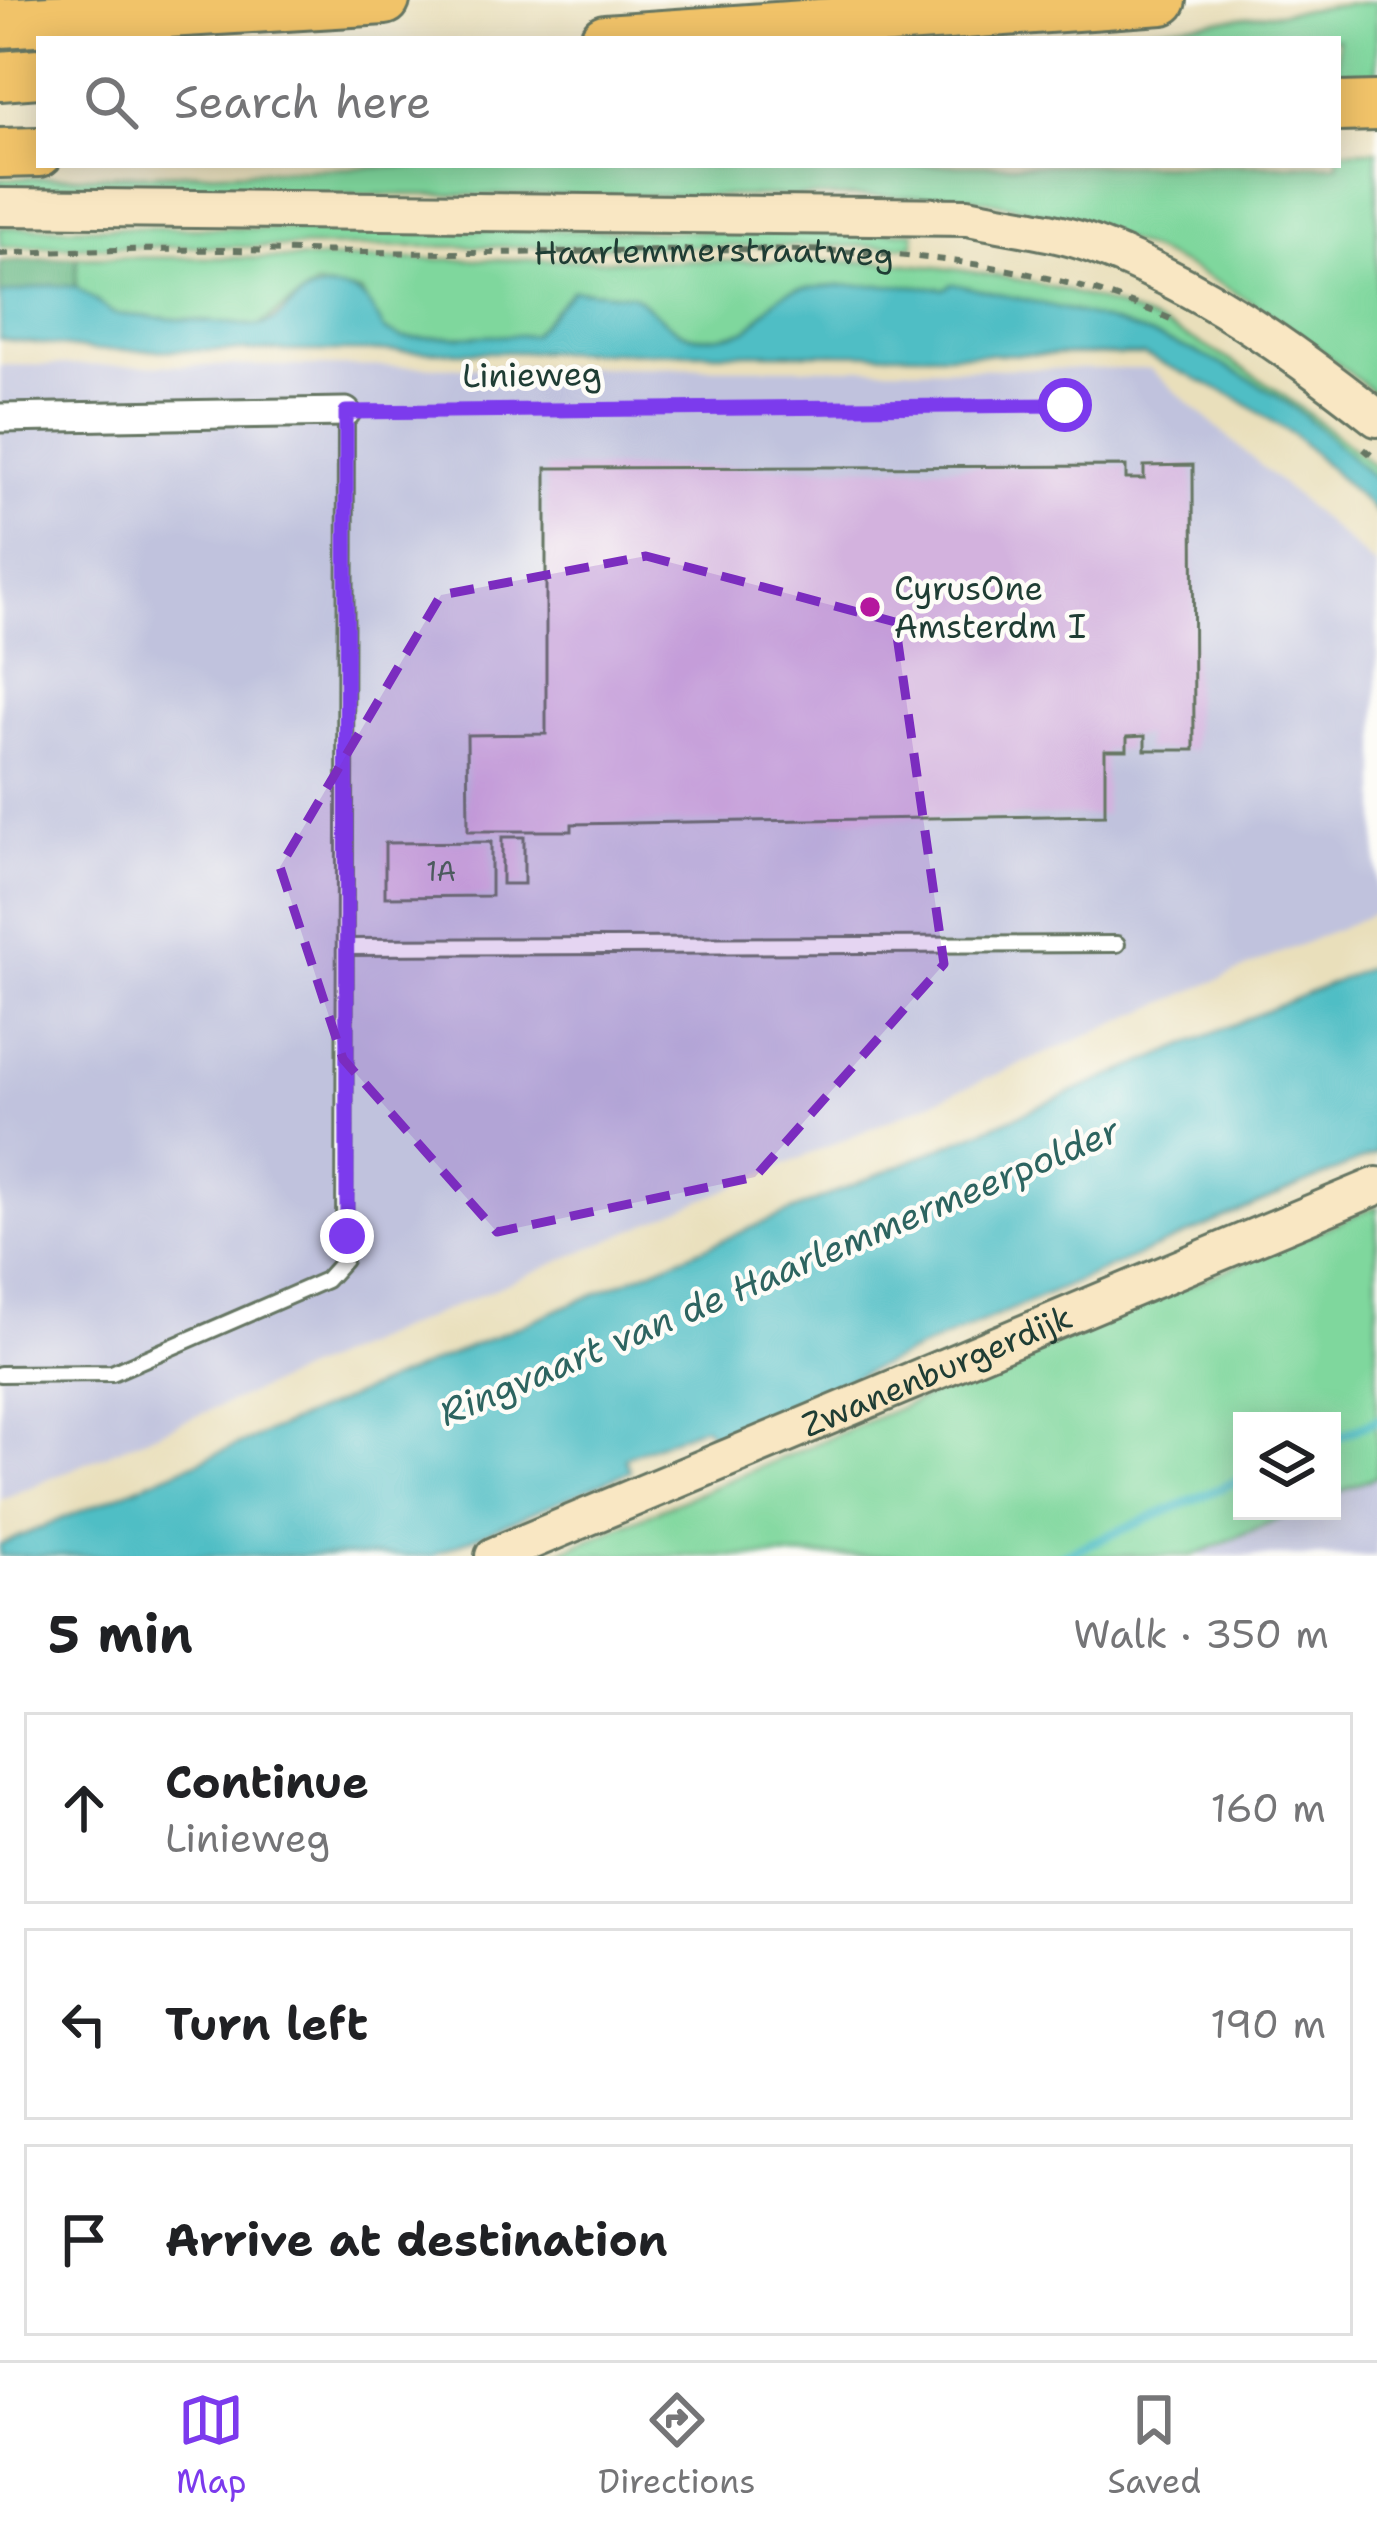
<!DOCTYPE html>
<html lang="en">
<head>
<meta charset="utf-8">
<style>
	body { margin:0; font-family:"Shantell Sans",sans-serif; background:#f6f6f6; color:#202124 }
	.controls { position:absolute; right:36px; bottom:36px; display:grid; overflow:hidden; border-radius:0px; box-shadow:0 6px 30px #0003 }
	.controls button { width:108px; height:108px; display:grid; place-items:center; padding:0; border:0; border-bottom:3px solid #e0e0e0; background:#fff; color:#202124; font:60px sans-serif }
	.stop { position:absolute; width:36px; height:36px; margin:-27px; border:9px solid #7c3aed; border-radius:50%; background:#fff }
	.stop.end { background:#7c3aed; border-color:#fff; box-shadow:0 3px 12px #0008 }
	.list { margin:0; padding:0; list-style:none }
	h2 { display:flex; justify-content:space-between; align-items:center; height:156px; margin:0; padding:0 48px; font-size:51px }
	h2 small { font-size:39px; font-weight:400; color:#757577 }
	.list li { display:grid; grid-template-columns:78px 1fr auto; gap:36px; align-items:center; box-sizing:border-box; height:192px; margin:0 24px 24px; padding:0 24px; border:3px solid #e0e0e0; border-radius:0px }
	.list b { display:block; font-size:45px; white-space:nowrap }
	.list p { margin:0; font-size:39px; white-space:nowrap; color:#757577 }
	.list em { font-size:39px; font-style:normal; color:#757577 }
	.icon { flex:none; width:66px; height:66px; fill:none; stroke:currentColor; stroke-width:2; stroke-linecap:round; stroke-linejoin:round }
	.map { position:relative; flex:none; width:1377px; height:1556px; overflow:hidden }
	.search { position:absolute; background:#fff; box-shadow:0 6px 30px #0003; left:36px; right:36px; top:36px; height:132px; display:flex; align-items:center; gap:30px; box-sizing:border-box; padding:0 42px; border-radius:0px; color:#757577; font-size:45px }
	.sheet { height:804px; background:#fff }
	nav { display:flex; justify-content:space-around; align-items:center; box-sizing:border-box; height:168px; border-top:3px solid #e0e0e0; background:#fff; font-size:33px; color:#757577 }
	nav a { display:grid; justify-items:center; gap:6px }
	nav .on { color:#7c3aed }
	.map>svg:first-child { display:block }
	.industrial { fill:#c0c2dd }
	.green { fill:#7fd79d; stroke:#4f8a68; stroke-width:3 }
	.forest { fill:#67b884; stroke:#437a5c; stroke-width:3 }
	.water { fill:#4fbec5; stroke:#377e7c; stroke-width:3 }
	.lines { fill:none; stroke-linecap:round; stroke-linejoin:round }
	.stream { stroke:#4fbec5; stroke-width:9 }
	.building { fill:#d3b2de }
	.lane-casing { stroke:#667663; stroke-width:20 }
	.street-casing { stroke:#667663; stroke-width:33 }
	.secondary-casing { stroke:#667663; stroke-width:42 }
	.highway-casing { stroke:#667663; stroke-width:54 }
	.path { stroke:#667663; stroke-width:6; stroke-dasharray:9 9; stroke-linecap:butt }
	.lane { stroke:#fff; stroke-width:14 }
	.street { stroke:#fff; stroke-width:27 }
	.secondary { stroke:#f9e7c3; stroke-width:36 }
	.highway { stroke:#f1c369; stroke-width:48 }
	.route { stroke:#7c3aed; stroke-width:15 }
	.marked { fill:#7b2cbf; fill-opacity:0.2; stroke:#7b2cbf; stroke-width:9; stroke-dasharray:24 15; stroke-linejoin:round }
	.poi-dot { fill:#b5179e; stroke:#fdfcf7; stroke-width:4.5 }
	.labels { text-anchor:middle; stroke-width:9; stroke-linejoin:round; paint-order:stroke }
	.number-label { font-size:27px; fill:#4c5a5e }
	.street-label { font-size:33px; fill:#1f3d34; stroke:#fdfcf7 }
	.poi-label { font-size:33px; fill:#1f3d34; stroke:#fdfcf7; text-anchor:start }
	.water-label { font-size:36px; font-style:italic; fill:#2d6460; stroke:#fdfcf7 }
</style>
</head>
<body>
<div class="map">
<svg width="1377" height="1556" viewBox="0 0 1377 1556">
	<rect width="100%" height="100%" fill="#fdfcf7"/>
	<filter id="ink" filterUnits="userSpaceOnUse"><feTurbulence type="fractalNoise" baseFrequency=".00833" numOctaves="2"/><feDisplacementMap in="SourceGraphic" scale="24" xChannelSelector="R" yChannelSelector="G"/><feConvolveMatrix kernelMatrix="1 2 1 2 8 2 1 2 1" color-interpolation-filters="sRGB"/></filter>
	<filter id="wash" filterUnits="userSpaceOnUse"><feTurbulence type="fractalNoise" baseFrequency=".004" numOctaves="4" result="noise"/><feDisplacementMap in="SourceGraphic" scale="48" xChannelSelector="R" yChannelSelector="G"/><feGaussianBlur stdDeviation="2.7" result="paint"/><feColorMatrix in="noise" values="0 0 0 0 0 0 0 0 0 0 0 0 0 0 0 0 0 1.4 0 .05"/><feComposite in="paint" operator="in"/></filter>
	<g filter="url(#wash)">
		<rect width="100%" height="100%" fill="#e9dfbb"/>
		<g class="industrial">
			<polygon points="0,365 1150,369 1377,567 1377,912 0,1500"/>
			<polygon points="1377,1476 1377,1556 1192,1556 1296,1511 1332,1511 1332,1495"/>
		</g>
		<g class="green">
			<polygon points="1377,1 1377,75 1338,76 1338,39 1068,39"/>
			<path d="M 1377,150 L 1377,396 C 1246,284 1138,229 968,197 L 0,193 L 0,179 L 446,165 L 1338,165 L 1338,151 Z"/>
			<polygon points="0,227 914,232 914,246 0,247"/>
			<path d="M 77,257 L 883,262 C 1098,279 1214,329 1377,469 L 1377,481 L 1288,403 L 1074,311 L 953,284 L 944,289 C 918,284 809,283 786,293 C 769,301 760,322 745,331 C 681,348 676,327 633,295 L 573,290 L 532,335 L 403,338 L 384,330 L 361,292 L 316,286 L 258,326 L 114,314 L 76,287 Z"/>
			<polygon points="1377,1206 1377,1476 1332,1495 1332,1421 1242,1421 1242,1511 1296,1511 1192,1556 550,1556"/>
		</g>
		<polygon class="forest" points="77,257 76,287 53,285 0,294 0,262"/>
		<g class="water">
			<path d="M 952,284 C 1066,308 1190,334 1287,403 C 1319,425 1348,455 1377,481 L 1377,513 L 1294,435 L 1235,397 L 1144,355 L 93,350 L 0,339 L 0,294 L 53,285 L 76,287 L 114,314 L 258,326 C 295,318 291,284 339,289 C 367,291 371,307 384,330 L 403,338 L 532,335 L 573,290 L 633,295 C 676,327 681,349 745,331 C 760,322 769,301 786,293 C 809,283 917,284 944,289 Z"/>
			<polygon points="1377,964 1377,1153 714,1437 704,1426 625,1457 630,1471 431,1556 0,1556 0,1545"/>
		</g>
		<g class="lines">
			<g class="stream">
				<polyline points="1332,1440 1377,1420"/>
				<polyline points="1060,1556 1242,1479"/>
			</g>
		</g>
		<g id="blocks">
			<g class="building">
				<polygon points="1193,465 1194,750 1145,750 1145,736 1127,737 1127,750 1105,750 1105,815 572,824 572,831 468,831 467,735 546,734 546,468 1126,466 1126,479 1144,479 1144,466"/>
				<rect x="502" y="837" width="22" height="47"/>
				<polygon points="491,842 491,896 385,897 385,843"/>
			</g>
		</g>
	</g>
	<g filter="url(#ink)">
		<use href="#blocks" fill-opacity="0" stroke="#667663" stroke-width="3"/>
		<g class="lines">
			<g class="lane-casing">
				<g id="lane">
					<polyline points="347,947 1117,944"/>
					<polyline points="0,1374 112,1373 326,1280 344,1260 346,412"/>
				</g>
			</g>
			<g class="street-casing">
				<polyline id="street" points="0,418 346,412"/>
			</g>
			<g class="secondary-casing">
				<g id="secondary">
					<path d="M 0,207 L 968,217 C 1009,226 1055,230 1094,245 C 1201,285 1288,348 1377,418"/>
					<path id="s2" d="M 494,1556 L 1377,1186"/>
				</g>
			</g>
			<g class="highway-casing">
				<g id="highway">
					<polyline points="0,23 385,0"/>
					<polyline points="605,39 1162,0"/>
					<polyline points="0,76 39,73"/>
					<polyline points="1338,107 1377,106"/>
					<polyline points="0,153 39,152"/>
				</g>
			</g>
			<g class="path">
				<path id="s1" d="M 0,254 C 157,245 316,253 474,253 C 701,253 964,225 1175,321"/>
				<polyline points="374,412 1065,405"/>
				<polyline points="1364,449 1377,460"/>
			</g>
			<use href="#lane" class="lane"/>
			<use href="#street" class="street"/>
			<use href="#secondary" class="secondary"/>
			<use href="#highway" class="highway"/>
		</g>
	</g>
	<g class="lines" filter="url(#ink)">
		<polyline class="route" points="347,1236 346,412 1065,405"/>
	</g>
	<path class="marked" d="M 646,556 L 895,622 L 944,964 L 755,1177 L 497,1232 L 343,1059 L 280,867 L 441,595 Z"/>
	<circle class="poi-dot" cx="870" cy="607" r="12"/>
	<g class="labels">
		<g class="number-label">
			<text x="441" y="881">1A</text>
		</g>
		<g class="street-label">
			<text dy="12" stroke="none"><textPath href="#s1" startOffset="714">Haarlemmerstraatweg</textPath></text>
			<text transform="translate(532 374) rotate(-1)" y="12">Linieweg</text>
			<text dy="12" stroke="none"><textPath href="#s2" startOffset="480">Zwanenburgerdijk</textPath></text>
		</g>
		<g class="poi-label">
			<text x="894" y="600">CyrusOne<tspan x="894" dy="38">Amsterdm I</tspan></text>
		</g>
		<g class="water-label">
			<text transform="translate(779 1271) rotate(-23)" y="13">Ringvaart van de Haarlemmermeerpolder</text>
		</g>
	</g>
</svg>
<div class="controls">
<button><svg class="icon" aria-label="layers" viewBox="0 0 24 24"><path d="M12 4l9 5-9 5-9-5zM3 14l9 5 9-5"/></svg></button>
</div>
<div class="stop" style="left:1065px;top:405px"></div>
<div class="stop end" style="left:347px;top:1236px"></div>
<div class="search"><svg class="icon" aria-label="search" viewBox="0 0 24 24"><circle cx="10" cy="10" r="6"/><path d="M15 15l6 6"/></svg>Search here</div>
</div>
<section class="sheet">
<h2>5 min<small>Walk · 350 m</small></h2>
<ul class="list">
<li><svg class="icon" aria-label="ahead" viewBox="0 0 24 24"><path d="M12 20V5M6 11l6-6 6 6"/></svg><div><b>Continue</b><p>Linieweg</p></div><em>160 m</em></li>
<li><svg class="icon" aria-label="left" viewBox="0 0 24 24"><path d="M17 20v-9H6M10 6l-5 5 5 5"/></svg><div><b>Turn left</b></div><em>190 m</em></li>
<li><svg class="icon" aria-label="arrive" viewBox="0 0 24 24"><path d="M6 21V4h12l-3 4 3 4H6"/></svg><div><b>Arrive at destination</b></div></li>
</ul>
</section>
<nav>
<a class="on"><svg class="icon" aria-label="map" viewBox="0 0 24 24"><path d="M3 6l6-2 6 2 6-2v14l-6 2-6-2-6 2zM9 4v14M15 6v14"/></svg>Map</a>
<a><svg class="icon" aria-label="directions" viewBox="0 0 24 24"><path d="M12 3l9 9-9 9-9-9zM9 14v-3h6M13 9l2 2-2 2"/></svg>Directions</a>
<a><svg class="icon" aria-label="saved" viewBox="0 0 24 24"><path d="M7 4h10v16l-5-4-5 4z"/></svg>Saved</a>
</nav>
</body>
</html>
